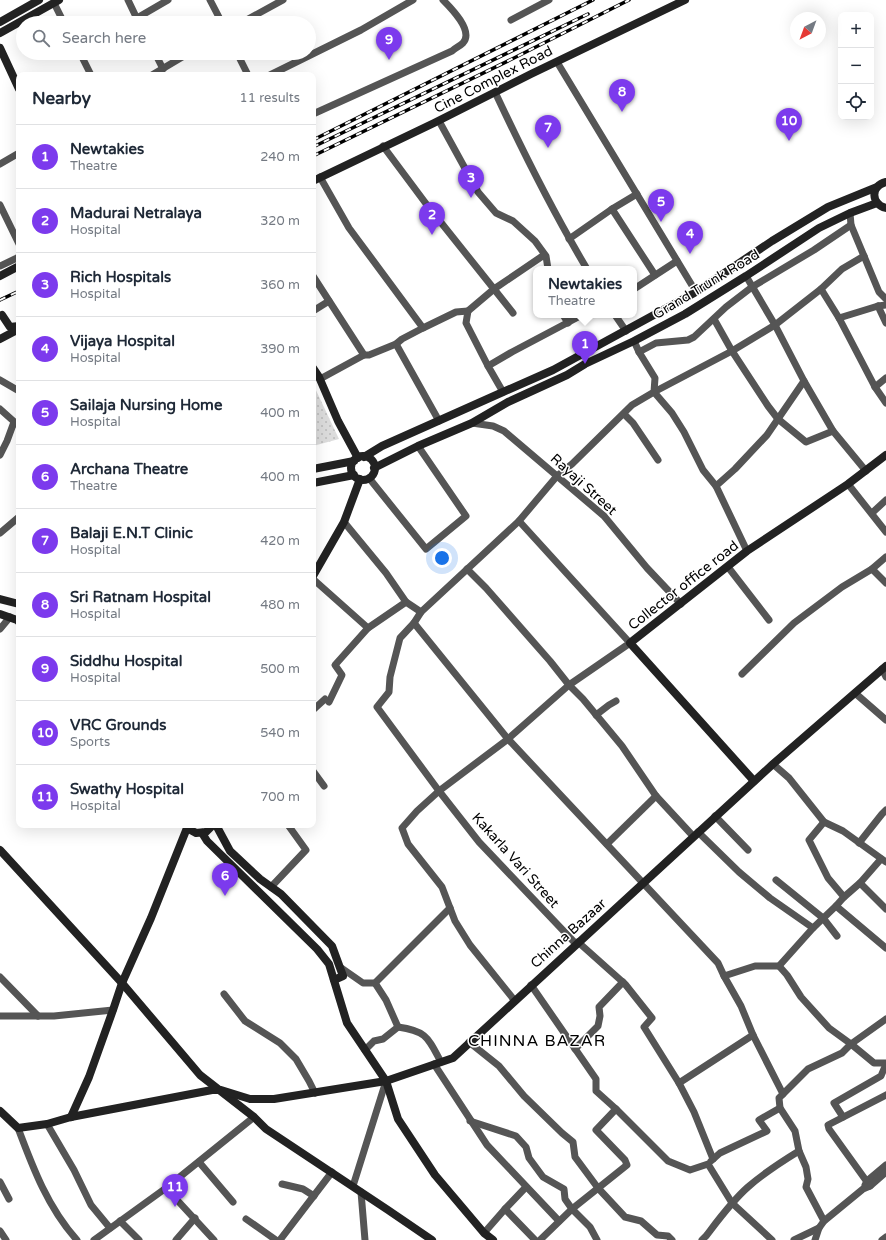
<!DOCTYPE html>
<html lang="en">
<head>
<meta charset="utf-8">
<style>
	body { margin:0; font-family:"Varela Round",sans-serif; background:#f2f2f3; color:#1f2937 }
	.controls { position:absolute; right:12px; top:12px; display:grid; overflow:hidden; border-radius:8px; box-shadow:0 4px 16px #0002 }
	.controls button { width:36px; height:36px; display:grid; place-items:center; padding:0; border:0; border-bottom:1px solid #e0e1e3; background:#fff; color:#1f2937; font:20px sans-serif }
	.compass { position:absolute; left:790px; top:12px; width:36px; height:36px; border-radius:50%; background:#fff; box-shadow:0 4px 16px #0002; rotate:221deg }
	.you { position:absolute; left:442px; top:558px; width:14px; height:14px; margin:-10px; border:3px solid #fff; border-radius:50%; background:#1a73e8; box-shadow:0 0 0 6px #1a73e833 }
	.badge { display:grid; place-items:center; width:26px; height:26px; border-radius:50%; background:#7c3aed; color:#fff; font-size:13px; font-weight:700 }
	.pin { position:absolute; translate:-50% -33px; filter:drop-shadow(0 1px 2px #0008) }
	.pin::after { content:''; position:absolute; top:21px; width:14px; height:12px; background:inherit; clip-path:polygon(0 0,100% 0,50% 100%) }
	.popup { position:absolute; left:533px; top:266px; width:104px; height:52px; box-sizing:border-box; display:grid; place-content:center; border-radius:8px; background:#fff; filter:drop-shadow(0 1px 3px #0005); font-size:13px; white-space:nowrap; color:#747a83 }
	.popup b { font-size:15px; color:#1f2937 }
	.popup::after { content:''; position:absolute; left:50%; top:100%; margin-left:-8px; border:8px solid transparent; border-top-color:#fff }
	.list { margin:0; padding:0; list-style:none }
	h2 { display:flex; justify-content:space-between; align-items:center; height:52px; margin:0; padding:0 16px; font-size:17px }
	h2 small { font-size:13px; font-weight:400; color:#747a83 }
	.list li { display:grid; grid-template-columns:26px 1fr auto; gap:12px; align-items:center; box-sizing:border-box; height:64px; padding:0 16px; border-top:1px solid #e0e1e3 }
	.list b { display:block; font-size:15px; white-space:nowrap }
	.list p { margin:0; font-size:13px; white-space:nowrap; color:#747a83 }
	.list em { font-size:13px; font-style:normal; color:#747a83 }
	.icon { flex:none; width:22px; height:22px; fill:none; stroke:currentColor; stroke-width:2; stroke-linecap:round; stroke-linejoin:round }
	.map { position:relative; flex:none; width:886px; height:1240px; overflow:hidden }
	.search { position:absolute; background:#fff; box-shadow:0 4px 16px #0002; left:16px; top:16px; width:300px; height:44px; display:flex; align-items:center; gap:10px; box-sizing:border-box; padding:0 14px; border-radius:22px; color:#747a83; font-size:15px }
	.panel { position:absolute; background:#fff; box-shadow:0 4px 16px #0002; left:16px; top:72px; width:300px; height:756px; border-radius:8px }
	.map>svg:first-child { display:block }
	.green { fill:url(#green-dots) }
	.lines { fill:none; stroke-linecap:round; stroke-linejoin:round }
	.street { stroke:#555; stroke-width:7 }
	.secondary { stroke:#222; stroke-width:8 }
	.rail-casing { stroke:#000; stroke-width:3.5 }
	.rail { stroke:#fff; stroke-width:2; stroke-dasharray:6; stroke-linecap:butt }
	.labels { text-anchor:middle; stroke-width:3; stroke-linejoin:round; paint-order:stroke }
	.street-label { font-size:14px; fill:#000; stroke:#fff }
	.quarter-label { font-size:16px; letter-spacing:1px; fill:#000; stroke:#fff }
</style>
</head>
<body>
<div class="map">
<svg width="886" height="1240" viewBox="0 0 886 1240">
	<defs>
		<pattern id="green-dots" width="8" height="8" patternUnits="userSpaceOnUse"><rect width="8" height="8" fill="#dcdcdc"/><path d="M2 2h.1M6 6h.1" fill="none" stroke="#bbb" stroke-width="1.8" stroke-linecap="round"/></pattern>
	</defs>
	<rect width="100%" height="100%" fill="#fff"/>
	<polygon class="green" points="313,384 339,439 313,446"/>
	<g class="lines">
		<g class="street">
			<polyline points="128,0 139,23"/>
			<polyline points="210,0 222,23"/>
			<polyline points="54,3 64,23"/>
			<polyline points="137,18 168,0"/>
			<polyline points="511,20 549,0"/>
			<polyline points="241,23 283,0"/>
			<polyline points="80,53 91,75"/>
			<polyline points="155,53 163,69"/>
			<polyline points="237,53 248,75"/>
			<polyline points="557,62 696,292"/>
			<polyline points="152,75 189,53"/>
			<polyline points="270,75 361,30 413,0"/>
			<path d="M 495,92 C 523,152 553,212 587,269"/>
			<path d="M 313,114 L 452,51 C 455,48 460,46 463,43 C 474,31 451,8 443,0"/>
			<polyline points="439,121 478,192 496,213 513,221 535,241 546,256 548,269"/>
			<polyline points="383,146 427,205 494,289 468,311 466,323 488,366"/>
			<polyline points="0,164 19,153"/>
			<polyline points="320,177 349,228 423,328 456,312 468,311"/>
			<polyline points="0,205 19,244"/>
			<polyline points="612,209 637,194"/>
			<polyline points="850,213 851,225 864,256 879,292 886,299"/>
			<polyline points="569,239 612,209 655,275"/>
			<polyline points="0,266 19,257"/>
			<polyline points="313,276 364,355 369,355 396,344 402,339 423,328"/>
			<polyline points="746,276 775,325 804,381 767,435 735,469 716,486 747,551"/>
			<polyline points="634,289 677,261"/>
			<polyline points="821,289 842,269 864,256"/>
			<polyline points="878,306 886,323"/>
			<polyline points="313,311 329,301"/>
			<polyline points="513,313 494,289 544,255"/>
			<polyline points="563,315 568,323"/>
			<polyline points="615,315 626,331"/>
			<polyline points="839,318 878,306 886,305"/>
			<polyline points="714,319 732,351 768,406 778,419 806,442 833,431"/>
			<polyline points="396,344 439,421"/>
			<polyline points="639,352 656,343 688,340 694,337 726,307 752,287 814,250 851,225"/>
			<polyline points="320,379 364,355"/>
			<polyline points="0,380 19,391"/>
			<polyline points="804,381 833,431 866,471"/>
			<polyline points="875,387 886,378"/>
			<polyline points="503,392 488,366 512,352 582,315"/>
			<polyline points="0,409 19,426"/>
			<polyline points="624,414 633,423 658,460"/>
			<polyline points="472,423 493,426 504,431 604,516 647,568 681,604"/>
			<polyline points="0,455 7,441 14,422"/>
			<polyline points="369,478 426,549 466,516 418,446"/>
			<polyline points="848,484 886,532"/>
			<polyline points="716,486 703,470 684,432 672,413 654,392 732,351 775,325 821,289 839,318 875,387 886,403"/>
			<polyline points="872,513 886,500"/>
			<polyline points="0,533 19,517"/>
			<polyline points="886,557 872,569 886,583"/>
			<polyline points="728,567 769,620"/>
			<polyline points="467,569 486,588 550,661 569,685 583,699 622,746 656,796 693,836"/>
			<polyline points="313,579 368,628 406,602 386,573 344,522"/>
			<polyline points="406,602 421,612"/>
			<polyline points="414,623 421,612 519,521"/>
			<polyline points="0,629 10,617"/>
			<polyline points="882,669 886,677"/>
			<polyline points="742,674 794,623 842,587 872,569"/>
			<polyline points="855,693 886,720"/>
			<polyline points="329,702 342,675 335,665 368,628"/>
			<polyline points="313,710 325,699"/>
			<polyline points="596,715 609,705 616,701"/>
			<polyline points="773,764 789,778 824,822 843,831 886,862"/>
			<polyline points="313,771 324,786"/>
			<polyline points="715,816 748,850"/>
			<polyline points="824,822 809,840 828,878 844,897 836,906 886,948"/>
			<polyline points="698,832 739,872 770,898 813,928 836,906"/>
			<polyline points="859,843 882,814 886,810"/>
			<polyline points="607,844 656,796"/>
			<polyline points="776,880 823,918 837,936"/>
			<polyline points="860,883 881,859"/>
			<polyline points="271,887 306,850 288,825"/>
			<polyline points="844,897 860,883 886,909"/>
			<polyline points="578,942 625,984 652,1018 644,1027 679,1083 694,1112 713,1159"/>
			<polyline points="576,944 479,842 439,791 377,707 389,692 390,677 400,638 414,623 508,739 718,963 724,976 741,1006 753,1035 783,1094 779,1098 780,1108 795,1131 799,1151 806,1167 808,1179 806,1187 824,1221"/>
			<polyline points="779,966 787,975 801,997 829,1028 851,1044 874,1063 886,1063"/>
			<polyline points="340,967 363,983 375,983 450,908"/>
			<polyline points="724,976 755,966 779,966 813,928"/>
			<polyline points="0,977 38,1016"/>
			<polyline points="531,985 596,1079 596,1091 616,1109 668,1161 690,1170 708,1164 732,1203 772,1240"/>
			<polyline points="224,994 245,1021 280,1043 296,1059 309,1081 315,1093"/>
			<polyline points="515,1001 470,945 455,921 442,887 408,844 402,828 417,811 439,791 508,739 569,685 630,643 519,521 557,476 572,464 632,405 654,392 655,378 639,352 634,341"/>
			<polyline points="0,1016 54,1016 113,1010"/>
			<path d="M 398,1027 C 427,1031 428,1038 441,1062"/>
			<polyline points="469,1042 499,1066 524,1096 562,1133 573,1142 575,1157 598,1188 625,1217 641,1221 657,1235 668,1236 672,1240"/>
			<polyline points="575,1049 598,1026 600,1016 599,1007 623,982"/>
			<polyline points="365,1050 374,1041 383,1039 398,1027 386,1000 375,983"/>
			<polyline points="434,1064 487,1145 559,1221"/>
			<polyline points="679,1083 753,1035"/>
			<polyline points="783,1094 808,1069 842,1053 851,1044 886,1019"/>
			<polyline points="843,1117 834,1103 881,1076 886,1064"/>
			<polyline points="470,1121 516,1136 526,1147 529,1158 543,1177 564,1189 565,1199 572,1209 627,1165 625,1160 596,1130 616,1109"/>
			<polyline points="47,1124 74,1170 91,1205 110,1228"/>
			<path d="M 18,1128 C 33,1168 48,1208 77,1240"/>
			<polyline points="711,1161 720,1153 767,1131 759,1120 780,1108"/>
			<polyline points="199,1162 233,1202"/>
			<polyline points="0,1182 9,1199"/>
			<polyline points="282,1184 303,1189 314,1196"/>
			<polyline points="865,1185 867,1181 886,1165"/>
			<polyline points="353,1186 386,1081"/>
			<polyline points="870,1186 829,1129 828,1125 886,1095"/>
			<polyline points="166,1188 214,1240"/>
			<polyline points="361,1192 365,1240"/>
			<polyline points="505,1209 535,1240"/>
			<polyline points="246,1219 276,1240"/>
			<polyline points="120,1221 139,1240"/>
			<polyline points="0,1231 6,1240"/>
			<polyline points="484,1233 505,1209 526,1187"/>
			<polyline points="94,1240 166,1188 254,1117"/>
			<polyline points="176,1240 195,1218"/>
			<polyline points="280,1240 332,1172"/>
			<polyline points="540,1240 572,1209 590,1227 597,1240"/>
			<path d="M 702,1240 L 706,1236 C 719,1219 732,1201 748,1187 C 764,1173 781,1162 799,1151"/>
			<polyline points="794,1240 819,1228"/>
			<polyline points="815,1240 819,1228 824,1221 863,1189 870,1186 886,1172"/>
			<polyline points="882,1240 886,1237"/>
		</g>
		<g class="secondary">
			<polyline points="0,22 39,0"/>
			<polyline points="0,33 59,0"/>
			<polyline points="0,48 19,89"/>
			<polyline points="313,181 434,123 531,74 685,0"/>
			<path d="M 886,182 C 870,186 871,204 886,208"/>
			<polyline points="0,276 19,266"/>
			<polyline points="2,315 10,327 19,326"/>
			<polyline points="0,339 19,329"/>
			<polyline points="313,368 319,377 338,421 358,458"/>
			<circle cx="363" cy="468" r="12"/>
			<polyline points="364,457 382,446 503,392 553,370 696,292 772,241 828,207 877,187"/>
			<polyline points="374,468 418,446 472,423 508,402 567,375 585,364 634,341 685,314 746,276 819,228 850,213 877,203"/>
			<polyline points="313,469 354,461"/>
			<polyline points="313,483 354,475"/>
			<polyline points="313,576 344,522 360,479"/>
			<polyline points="0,599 19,604"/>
			<polyline points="0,614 17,620 19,622"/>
			<polyline points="754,781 630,643 747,551 848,484 886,455"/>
			<polyline points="186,825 187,828 196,833 206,832 213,825"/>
			<polyline points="216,825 230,851 260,879 281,894 332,946 343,976 334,980"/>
			<polyline points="202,833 207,841 317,949 329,964 347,1023 386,1081 398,1119 435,1175 484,1233 493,1240"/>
			<polyline points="0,850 122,983 200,1075 254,1117 266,1129 388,1210 432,1240"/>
			<polyline points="0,1111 18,1128 47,1124 71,1117 212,1090 221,1090 250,1099 274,1099 386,1081 453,1058 773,764 886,666"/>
			<polyline points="71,1117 89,1077 113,1010 122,983 151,918 187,828"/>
		</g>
		<g class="rail-casing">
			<g id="rail">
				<polyline points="313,140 593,0"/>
				<polyline points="313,147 588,14"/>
				<polyline points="313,156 514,58 629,0"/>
				<polyline points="0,300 19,291"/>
			</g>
		</g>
		<use href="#rail" class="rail"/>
	</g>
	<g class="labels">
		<g class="street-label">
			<text transform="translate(493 79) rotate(-27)" y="5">Cine Complex Road</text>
			<text transform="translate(706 284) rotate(-31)" y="5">Grand Trunk Road</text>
			<text transform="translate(584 484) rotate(42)" y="5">Rayaji Street</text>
			<text transform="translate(683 585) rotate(-38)" y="5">Collector office road</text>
			<text transform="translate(516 860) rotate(48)" y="5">Kakarla Vari Street</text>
			<text transform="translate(568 933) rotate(-42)" y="5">Chinna Bazaar</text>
		</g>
		<g class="quarter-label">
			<text x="537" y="1046">CHINNA BAZAR</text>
		</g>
	</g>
</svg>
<div class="controls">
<button>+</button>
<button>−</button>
<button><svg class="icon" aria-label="locate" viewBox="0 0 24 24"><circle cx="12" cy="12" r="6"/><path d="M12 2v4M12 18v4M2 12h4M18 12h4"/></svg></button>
</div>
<svg class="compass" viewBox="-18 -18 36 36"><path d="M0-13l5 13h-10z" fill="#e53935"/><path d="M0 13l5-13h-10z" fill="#747a83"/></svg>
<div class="you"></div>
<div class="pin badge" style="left:585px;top:364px">1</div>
<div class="popup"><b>Newtakies</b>Theatre</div>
<div class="pin badge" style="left:432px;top:235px">2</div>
<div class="pin badge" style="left:471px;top:198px">3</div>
<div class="pin badge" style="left:690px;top:254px">4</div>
<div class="pin badge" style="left:661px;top:222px">5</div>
<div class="pin badge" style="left:225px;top:896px">6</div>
<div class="pin badge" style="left:548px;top:148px">7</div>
<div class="pin badge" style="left:622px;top:112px">8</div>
<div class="pin badge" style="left:389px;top:60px">9</div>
<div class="pin badge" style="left:789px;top:141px">10</div>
<div class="pin badge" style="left:175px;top:1207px">11</div>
<div class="search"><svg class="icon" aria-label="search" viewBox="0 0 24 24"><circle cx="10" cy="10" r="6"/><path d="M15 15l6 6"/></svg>Search here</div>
<section class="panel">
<h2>Nearby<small>11 results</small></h2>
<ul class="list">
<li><span class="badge">1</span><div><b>Newtakies</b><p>Theatre</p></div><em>240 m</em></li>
<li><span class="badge">2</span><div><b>Madurai Netralaya</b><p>Hospital</p></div><em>320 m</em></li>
<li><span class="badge">3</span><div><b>Rich Hospitals</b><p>Hospital</p></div><em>360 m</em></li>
<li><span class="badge">4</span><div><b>Vijaya Hospital</b><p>Hospital</p></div><em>390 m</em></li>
<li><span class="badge">5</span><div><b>Sailaja Nursing Home</b><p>Hospital</p></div><em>400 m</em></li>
<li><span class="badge">6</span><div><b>Archana Theatre</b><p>Theatre</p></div><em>400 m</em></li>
<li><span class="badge">7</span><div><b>Balaji E.N.T Clinic</b><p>Hospital</p></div><em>420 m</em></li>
<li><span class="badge">8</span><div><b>Sri Ratnam Hospital</b><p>Hospital</p></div><em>480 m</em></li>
<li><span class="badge">9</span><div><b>Siddhu Hospital</b><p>Hospital</p></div><em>500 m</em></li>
<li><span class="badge">10</span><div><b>VRC Grounds</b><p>Sports</p></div><em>540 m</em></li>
<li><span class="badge">11</span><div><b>Swathy Hospital</b><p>Hospital</p></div><em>700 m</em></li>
</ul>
</section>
</div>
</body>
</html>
